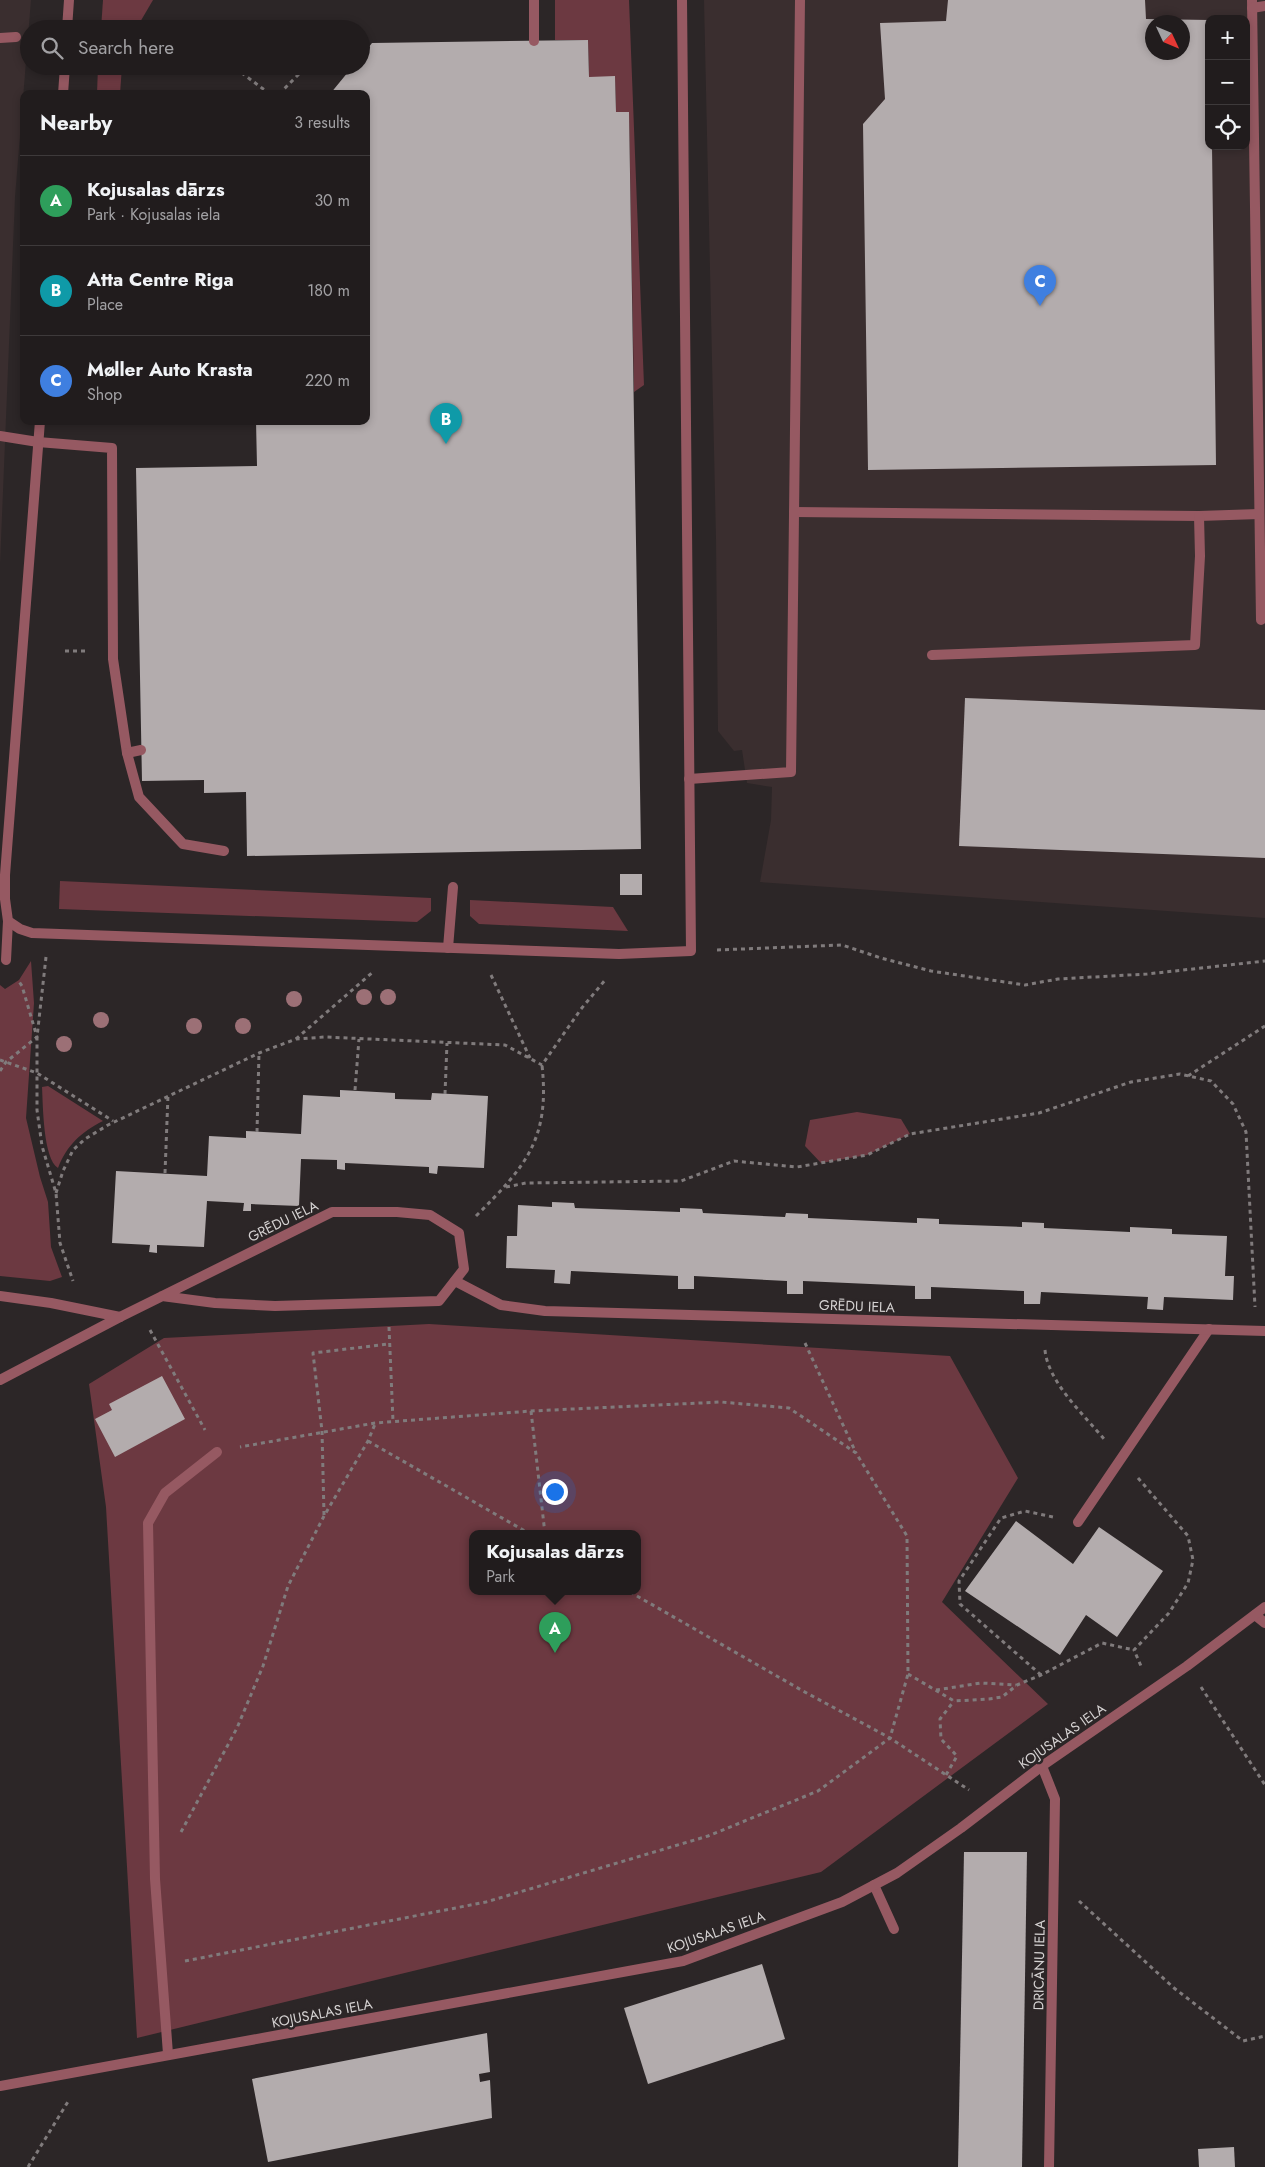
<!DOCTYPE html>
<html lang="en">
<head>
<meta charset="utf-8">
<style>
	body { margin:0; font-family:Jost,sans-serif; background:#292526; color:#f1f3f6 }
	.controls { position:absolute; right:15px; top:15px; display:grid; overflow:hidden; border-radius:10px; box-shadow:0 2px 8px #0003 }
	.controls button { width:45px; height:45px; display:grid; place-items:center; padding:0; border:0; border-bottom:1px solid #3e3a3b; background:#211c1d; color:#f1f3f6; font:25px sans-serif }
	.compass { position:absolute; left:1145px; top:15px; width:45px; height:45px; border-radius:50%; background:#211c1d; box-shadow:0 2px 8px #0003; rotate:134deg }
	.you { position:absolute; left:554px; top:1491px; width:18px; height:18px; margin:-12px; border:4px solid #fff; border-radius:50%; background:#1a73e8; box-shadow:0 0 0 8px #1a73e833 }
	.badge { display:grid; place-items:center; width:32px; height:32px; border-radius:50%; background:#0f766e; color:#fff; font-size:16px; font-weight:700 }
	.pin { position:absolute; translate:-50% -41px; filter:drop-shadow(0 1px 2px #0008) }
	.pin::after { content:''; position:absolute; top:26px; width:18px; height:15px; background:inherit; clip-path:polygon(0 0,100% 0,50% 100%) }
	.popup { position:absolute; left:469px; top:1530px; width:172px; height:65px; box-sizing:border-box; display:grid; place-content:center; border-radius:10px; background:#211c1d; filter:drop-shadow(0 1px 4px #0005); font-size:16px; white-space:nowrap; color:#a2a1a4 }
	.popup b { font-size:19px; color:#f1f3f6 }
	.popup::after { content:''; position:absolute; left:50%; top:100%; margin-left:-10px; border:10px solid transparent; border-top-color:#211c1d }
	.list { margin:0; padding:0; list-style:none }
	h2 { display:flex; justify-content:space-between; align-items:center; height:65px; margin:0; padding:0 20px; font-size:21px }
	h2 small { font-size:16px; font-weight:400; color:#a2a1a4 }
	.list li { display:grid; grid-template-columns:32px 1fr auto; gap:15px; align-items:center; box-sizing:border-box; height:90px; padding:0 20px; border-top:1px solid #3e3a3b }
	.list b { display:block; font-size:19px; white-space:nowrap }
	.list p { margin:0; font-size:16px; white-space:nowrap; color:#a2a1a4 }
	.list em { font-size:16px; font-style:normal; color:#a2a1a4 }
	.icon { flex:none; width:28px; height:28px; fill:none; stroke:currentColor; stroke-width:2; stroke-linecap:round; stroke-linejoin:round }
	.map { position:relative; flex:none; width:1265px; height:2167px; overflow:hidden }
	.search { position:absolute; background:#211c1d; box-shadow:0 2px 8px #0003; left:20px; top:20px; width:350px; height:55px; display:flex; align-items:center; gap:12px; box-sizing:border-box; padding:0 18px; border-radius:28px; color:#a2a1a4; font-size:19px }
	.panel { position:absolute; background:#211c1d; box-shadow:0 2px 8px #0003; left:20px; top:90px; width:350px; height:335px; border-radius:10px }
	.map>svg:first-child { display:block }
	.built { fill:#3a2e2f; fill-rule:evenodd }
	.green { fill:#6c3941; fill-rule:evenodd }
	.building { fill:#b3acad; fill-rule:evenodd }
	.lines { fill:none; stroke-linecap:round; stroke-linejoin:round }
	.path { stroke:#807b7c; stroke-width:3; stroke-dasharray:4 4; stroke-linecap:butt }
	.lane { stroke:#965962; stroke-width:10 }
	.street { stroke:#965962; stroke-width:10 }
	.tree { fill:#9c7076 }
	.labels { text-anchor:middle; stroke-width:5; stroke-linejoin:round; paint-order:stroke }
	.street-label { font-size:14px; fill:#d5d2d2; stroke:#2c2627 }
</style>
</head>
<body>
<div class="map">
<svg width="1265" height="2167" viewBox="0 0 1265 2167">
	<rect width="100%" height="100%" fill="#2c2627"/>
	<g class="built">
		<polygon points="0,0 31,0 15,197 0,565"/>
		<path d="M 704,0 L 1265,0 L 1265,918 L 760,882 L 771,820 L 772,787 L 747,783 L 742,750 L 734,751 L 718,731 L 716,539 ZM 1209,19 L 1246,19 L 1246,146 L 1209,146 ZM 1152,22 L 1182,22 L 1182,52 L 1152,52 Z"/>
	</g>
	<g class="green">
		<polygon points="103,0 153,0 136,29 101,29"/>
		<polygon points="555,0 629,0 644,385 634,392 629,113 616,112 615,77 589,77 588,40 555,40"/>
		<polygon points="98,66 122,66 120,94 97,94"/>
		<polygon points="60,881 431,898 431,911 417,922 59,909"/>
		<polygon points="470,900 613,907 628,931 479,924 470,916"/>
		<polygon points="31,961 34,1003 26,1118 40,1177 48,1202 51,1247 62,1277 50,1281 0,1276 0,985 5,989 19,980"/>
		<path d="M 48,1086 L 103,1121 C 81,1132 67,1145 58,1168 C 43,1159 43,1105 42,1087 Z"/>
		<polygon points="857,1112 901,1119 910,1134 867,1155 821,1163 805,1146 810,1120"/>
		<path d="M 429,1324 L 950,1356 L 1018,1478 L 942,1602 L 1048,1704 L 821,1872 L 137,2038 L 106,1507 L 89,1384 L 164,1338 ZM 472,1534 L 638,1534 L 638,1592 L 472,1592 Z"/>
	</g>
	<g class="building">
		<path d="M 948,0 L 1145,0 L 1146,19 L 1209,20 L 1209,146 L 1212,146 L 1216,465 L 868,470 L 863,124 L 885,99 L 880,23 L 946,21 ZM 1152,22 L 1182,22 L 1182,52 L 1152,52 Z"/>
		<polygon points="588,40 589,77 615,76 616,112 629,112 641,849 247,856 246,792 204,793 204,780 142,781 136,468 257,466 256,421 366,421 366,94 330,94 353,66 361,66 361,57 372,43"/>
		<polygon points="965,698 1265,710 1265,858 959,846"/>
		<rect x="620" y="874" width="22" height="21"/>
		<polygon points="340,1090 395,1093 395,1099 431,1100 432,1093 488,1096 484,1168 438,1166 437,1174 429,1173 429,1167 345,1163 345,1170 337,1169 337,1160 301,1159 299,1206 251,1204 251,1211 243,1211 244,1203 207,1201 204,1247 157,1245 157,1253 149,1252 150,1245 112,1243 116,1171 207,1176 209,1136 246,1138 246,1131 301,1134 303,1095 340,1097"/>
		<polygon points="552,1202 574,1203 575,1208 680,1212 680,1208 702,1209 703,1213 785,1217 786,1213 808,1214 808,1218 917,1223 917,1218 939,1219 939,1224 1022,1227 1022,1222 1044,1223 1044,1228 1130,1232 1130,1227 1172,1229 1172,1234 1227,1236 1225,1276 1234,1276 1233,1300 1164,1297 1163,1310 1147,1309 1148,1297 1041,1292 1040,1304 1024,1304 1024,1291 931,1287 931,1299 915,1299 915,1286 803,1281 803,1294 787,1294 787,1281 694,1276 694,1289 678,1289 678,1276 571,1271 570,1284 554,1283 555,1270 506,1268 507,1236 517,1236 518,1205 552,1207"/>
		<polygon points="162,1376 185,1419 115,1457 95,1419 112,1410 109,1404"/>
		<polygon points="1016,1521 1073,1564 1099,1527 1163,1571 1117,1637 1086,1615 1060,1655 965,1591"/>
		<polygon points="964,1852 1027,1852 1022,2167 958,2167"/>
		<polygon points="762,1964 785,2039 648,2084 624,2008"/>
		<polygon points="487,2033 490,2072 479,2074 480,2082 490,2080 492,2118 268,2162 252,2079"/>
		<polygon points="1234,2147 1235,2167 1199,2167 1198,2149"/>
	</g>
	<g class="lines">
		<g class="path">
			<polyline points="235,68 270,94"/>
			<polyline points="279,94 307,66"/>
			<polyline points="65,651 88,651"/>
			<polyline points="717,950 842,945 881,958 931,971 1025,985 1058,979 1147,974 1265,961"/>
			<polyline points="46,957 37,1037 37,1110 42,1146 56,1193 60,1243 73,1281"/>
			<polyline points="491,975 530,1058"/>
			<polyline points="296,1039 374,971"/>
			<polyline points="0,1060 37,1073 113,1121"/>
			<polyline points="0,1071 6,1062 37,1037 22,986 18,980"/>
			<polyline points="1188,1076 1265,1026"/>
			<polyline points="355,1090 359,1039"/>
			<polyline points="445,1094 447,1043"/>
			<polyline points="257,1132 259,1053"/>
			<polyline points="165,1173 168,1095"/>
			<polyline points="506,1187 526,1183 681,1181 734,1161 797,1167 867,1155 910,1134 1039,1113 1131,1082 1180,1074 1211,1081 1233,1104 1246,1132 1255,1307"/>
			<polyline points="56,1193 63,1171 73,1150 85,1139 108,1125 259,1053 296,1039 325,1037 505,1045 542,1065 581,1009 606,979"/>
			<path d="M 476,1216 C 526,1166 550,1139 542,1065"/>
			<polyline points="389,1327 393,1421"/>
			<polyline points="150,1330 205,1430"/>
			<polyline points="805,1343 856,1453"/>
			<path d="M 1045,1350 C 1048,1382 1084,1415 1104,1439"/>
			<polyline points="531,1411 545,1534"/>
			<polyline points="368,1441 530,1534"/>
			<polyline points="1138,1478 1188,1536 1193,1560 1188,1583 1169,1613 1134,1650 1141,1666"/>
			<polyline points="324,1515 322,1431 313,1353 389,1344"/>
			<polyline points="630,1592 803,1691 890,1738 969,1790"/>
			<polyline points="908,1674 954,1701 989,1699 1002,1697 1017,1685 1041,1675 1102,1643 1134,1650"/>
			<polyline points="1041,1675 960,1604 959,1581 1001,1518 1025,1511 1053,1517"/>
			<polyline points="1201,1687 1265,1785"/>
			<polyline points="936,1690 981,1683 1016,1685"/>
			<polyline points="946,1775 957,1756 941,1739 940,1719 954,1701"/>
			<polyline points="181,1832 237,1728 263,1666 288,1586 324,1516 368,1441 375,1424"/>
			<polyline points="1079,1901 1174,1988 1243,2041 1265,2036"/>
			<polyline points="185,1961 486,1902 708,1836 818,1791 890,1738 908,1674 907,1536 856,1453 789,1408 721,1402 531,1411 375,1423 240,1447"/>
			<polyline points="28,2167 69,2100"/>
		</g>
		<g class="lane">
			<polyline points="534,0 534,41"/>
			<polyline points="1252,0 1261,620"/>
			<polyline points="1252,8 1265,6"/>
			<polyline points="0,38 16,37"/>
			<polyline points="0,436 38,442 112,448 113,659 127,753 141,750"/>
			<polyline points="794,512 1199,516 1259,514"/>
			<polyline points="932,655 1195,645 1200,556 1199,516"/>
			<polyline points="127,753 139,797 183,844 224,851"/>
			<polyline points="689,779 791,772 800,0"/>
			<polyline points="448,948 453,887"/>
			<polyline points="6,960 8,921"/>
			<polyline points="1078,1522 1209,1329"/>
			<polyline points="1255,1615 1265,1623"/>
			<polyline points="874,1885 894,1929"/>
			<polyline points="168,2054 155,1879 148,1523 165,1493 217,1452"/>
		</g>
		<g class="street">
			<polyline points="67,29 69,0"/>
			<polyline points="63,94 65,66"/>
			<polyline points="40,421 5,875 5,899 8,921 20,929 32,933 619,954 691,951 682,0"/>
			<polyline points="455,1281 501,1305 545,1311 1265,1331"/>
			<polyline points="0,1296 51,1303 120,1317"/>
			<polyline points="0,1380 120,1317 332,1212 397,1212 430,1215 459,1233 464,1269 439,1301 275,1306 215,1303 162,1296"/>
			<polyline points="1042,1766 1055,1799 1049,2167"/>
			<polyline points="0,2086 683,1961 842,1902 897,1873 961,1828 1042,1766 1187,1666 1265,1607"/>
		</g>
	</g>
	<g class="tree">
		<circle cx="364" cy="997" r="8"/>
		<circle cx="388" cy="997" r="8"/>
		<circle cx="294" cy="999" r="8"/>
		<circle cx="101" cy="1020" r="8"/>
		<circle cx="194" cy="1026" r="8"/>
		<circle cx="243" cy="1026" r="8"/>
		<circle cx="64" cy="1044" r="8"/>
	</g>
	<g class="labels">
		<g class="street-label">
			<text transform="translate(283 1221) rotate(-26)" y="5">GRĒDU IELA</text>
			<text transform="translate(857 1306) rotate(2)" y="5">GRĒDU IELA</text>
			<text transform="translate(1062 1736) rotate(-35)" y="5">KOJUSALAS IELA</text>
			<text transform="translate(716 1932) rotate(-19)" y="5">KOJUSALAS IELA</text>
			<text transform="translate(1039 1965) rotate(-89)" y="5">DRICĀNU IELA</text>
			<text transform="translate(322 2013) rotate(-11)" y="5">KOJUSALAS IELA</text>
		</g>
	</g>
</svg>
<div class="controls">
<button>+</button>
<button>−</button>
<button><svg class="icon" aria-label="locate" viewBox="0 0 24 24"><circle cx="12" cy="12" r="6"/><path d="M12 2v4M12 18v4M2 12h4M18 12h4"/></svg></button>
</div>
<svg class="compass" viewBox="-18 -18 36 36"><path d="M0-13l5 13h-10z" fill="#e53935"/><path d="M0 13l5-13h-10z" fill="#a2a1a4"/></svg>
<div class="you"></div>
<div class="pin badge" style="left:555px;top:1653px;background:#2e9e5b">A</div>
<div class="popup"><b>Kojusalas dārzs</b>Park</div>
<div class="pin badge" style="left:446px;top:444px;background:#0f9aa8">B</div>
<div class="pin badge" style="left:1040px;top:306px;background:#3f7fe0">C</div>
<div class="search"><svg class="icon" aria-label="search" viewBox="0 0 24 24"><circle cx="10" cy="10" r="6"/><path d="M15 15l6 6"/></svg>Search here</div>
<section class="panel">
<h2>Nearby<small>3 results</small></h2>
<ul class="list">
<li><span class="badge" style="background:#2e9e5b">A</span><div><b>Kojusalas dārzs</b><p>Park · Kojusalas iela</p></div><em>30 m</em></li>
<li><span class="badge" style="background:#0f9aa8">B</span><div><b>Atta Centre Riga</b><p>Place</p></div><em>180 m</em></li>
<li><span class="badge" style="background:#3f7fe0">C</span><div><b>Møller Auto Krasta</b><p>Shop</p></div><em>220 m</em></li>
</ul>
</section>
</div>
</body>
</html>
